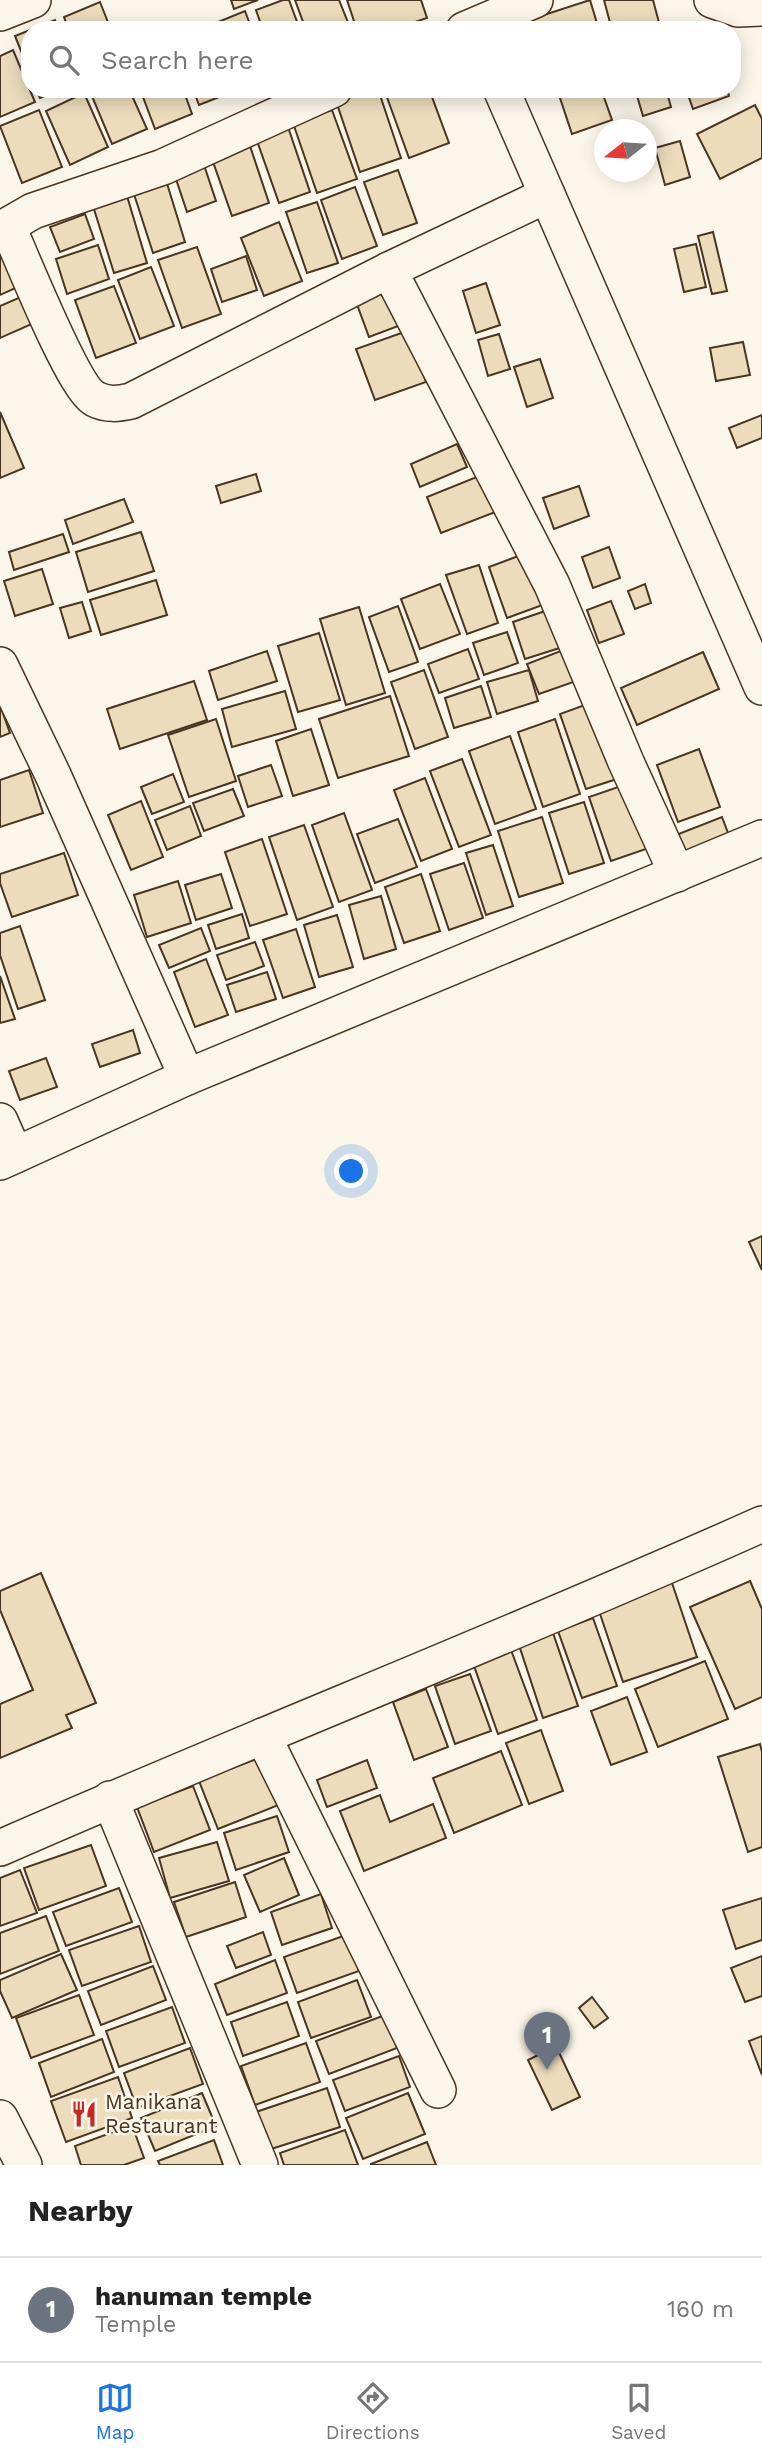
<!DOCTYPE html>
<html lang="en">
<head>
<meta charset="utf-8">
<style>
	body { margin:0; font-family:"Work Sans",sans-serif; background:#f2f2f2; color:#222 }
	.compass { position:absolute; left:594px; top:119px; width:63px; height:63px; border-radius:50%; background:#fff; box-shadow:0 4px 18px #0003; rotate:253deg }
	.you { position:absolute; left:352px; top:1172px; width:24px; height:24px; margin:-18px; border:5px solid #fff; border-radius:50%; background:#1a73e8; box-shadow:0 0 0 10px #1a73e833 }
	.badge { display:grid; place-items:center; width:46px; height:46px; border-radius:50%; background:#1a73e8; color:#fff; font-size:23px; font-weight:700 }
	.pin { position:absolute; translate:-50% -58px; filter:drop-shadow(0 2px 4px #0008) }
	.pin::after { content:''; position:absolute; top:37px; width:24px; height:21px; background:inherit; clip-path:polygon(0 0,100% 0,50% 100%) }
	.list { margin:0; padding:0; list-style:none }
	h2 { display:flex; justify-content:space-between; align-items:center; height:91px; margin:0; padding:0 28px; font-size:30px }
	h2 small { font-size:23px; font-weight:400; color:#767676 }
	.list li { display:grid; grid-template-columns:46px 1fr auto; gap:21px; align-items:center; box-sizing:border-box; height:105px; padding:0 28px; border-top:2px solid #e0e0e0 }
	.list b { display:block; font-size:26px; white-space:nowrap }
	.list p { margin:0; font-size:23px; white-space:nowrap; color:#767676 }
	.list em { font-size:23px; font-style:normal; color:#767676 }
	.icon { flex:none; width:38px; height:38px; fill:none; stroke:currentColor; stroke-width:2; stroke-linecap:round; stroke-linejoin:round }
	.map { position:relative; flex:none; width:762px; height:2165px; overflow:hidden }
	.search { position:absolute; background:#fff; box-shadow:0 4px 18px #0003; left:21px; right:21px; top:21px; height:77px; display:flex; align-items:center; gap:18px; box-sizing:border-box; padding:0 24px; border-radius:28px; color:#767676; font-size:26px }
	.sheet { height:196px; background:#fff }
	nav { display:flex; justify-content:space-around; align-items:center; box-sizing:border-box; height:98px; border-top:2px solid #e0e0e0; background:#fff; font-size:19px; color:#767676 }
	nav a { display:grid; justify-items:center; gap:4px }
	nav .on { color:#1a73e8 }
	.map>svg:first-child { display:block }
	.building { fill:#ecdcbc; stroke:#4a3520; stroke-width:2 }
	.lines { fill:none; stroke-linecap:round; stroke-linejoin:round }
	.street-casing { stroke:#4a3520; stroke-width:38 }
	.street { stroke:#fbf6e9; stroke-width:35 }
	.labels { text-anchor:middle; stroke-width:5; stroke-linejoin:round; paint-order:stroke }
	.poi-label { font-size:21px; fill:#4a3520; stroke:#fbf6e9; text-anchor:start }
</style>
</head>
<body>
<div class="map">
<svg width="762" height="2165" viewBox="0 0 762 2165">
	<rect width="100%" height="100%" fill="#fbf6e9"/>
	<g class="building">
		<polygon points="231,0 258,0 234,9"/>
		<polygon points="283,0 289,0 300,30 263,30 256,10"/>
		<polygon points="295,0 339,0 351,30 306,30"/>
		<polygon points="347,0 421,0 427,18 392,30 357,30"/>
		<polygon points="590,0 599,30 515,30 513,25"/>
		<polygon points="604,0 653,0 661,30 612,30"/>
		<polygon points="100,2 111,30 69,30 64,17"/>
		<polygon points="245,11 252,30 221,30 218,22"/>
		<polygon points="55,20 59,30 30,30"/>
		<polygon points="30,30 30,73 15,36"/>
		<polygon points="13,50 35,102 0,117 0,56"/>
		<polygon points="36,89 62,89 40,98"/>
		<polygon points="89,89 129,89 147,129 112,144"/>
		<polygon points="140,89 183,89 192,114 155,129"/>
		<polygon points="193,89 237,89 237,90 199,105"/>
		<polygon points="371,89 378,89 401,158 360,172 336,101"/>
		<polygon points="384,89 429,89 449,143 409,158"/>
		<polygon points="557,89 601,89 612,120 572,134"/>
		<polygon points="635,89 666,89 671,107 643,116"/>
		<polygon points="686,89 727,89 729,96 693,109"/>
		<polygon points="84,93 108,147 70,165 46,111"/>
		<polygon points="755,105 762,119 762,158 720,179 697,134"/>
		<polygon points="39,110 62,167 22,183 0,126"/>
		<polygon points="332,110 357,179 317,193 293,123"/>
		<polygon points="288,127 310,192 279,203 256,138"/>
		<polygon points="680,141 690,177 665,185 655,148"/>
		<polygon points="249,143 269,203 232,216 211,156"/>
		<polygon points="204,165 216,201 187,212 175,176"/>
		<polygon points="398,170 417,223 383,235 364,182"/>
		<polygon points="165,177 185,242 153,253 132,188"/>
		<polygon points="355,187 377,246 342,259 321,200"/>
		<polygon points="127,196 147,263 114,273 93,206"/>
		<polygon points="317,202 338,263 307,273 286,212"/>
		<polygon points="85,214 94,239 60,252 50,227"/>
		<polygon points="279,222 302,281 264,296 241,238"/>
		<polygon points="713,232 727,291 712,294 698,236"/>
		<polygon points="696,244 706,287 684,292 674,249"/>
		<polygon points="98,245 109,279 67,294 56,259"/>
		<polygon points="197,247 221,314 182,328 158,260"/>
		<polygon points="0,248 20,286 0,295"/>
		<polygon points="246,256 257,290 222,302 211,269"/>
		<polygon points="151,267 174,326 140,339 118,280"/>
		<polygon points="486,283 500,325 476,333 463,291"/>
		<polygon points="114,286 136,343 96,358 75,300"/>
		<polygon points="388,287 401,325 369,337 355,299"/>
		<polygon points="23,296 34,323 0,338 0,306"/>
		<polygon points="407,331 426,382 375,400 356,349"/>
		<polygon points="499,334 510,369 488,376 478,340"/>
		<polygon points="743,342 750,375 716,381 710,348"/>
		<polygon points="540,359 553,398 527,407 514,367"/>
		<polygon points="0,412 24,468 0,478"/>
		<polygon points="762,415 762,438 737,448 729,428"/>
		<polygon points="457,444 467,467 420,487 411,464"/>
		<polygon points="256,474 261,491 221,503 216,486"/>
		<polygon points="484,474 498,511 441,533 427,497"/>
		<polygon points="579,486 589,516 554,529 543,498"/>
		<polygon points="124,499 133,522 73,544 65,520"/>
		<polygon points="141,532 154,571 88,592 76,552"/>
		<polygon points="63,534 69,552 14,570 9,552"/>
		<polygon points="609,547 620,578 593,588 582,557"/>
		<polygon points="529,552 548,603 507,618 489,567"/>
		<polygon points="479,565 498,623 467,634 446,575"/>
		<polygon points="42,569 53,604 15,616 4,581"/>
		<polygon points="156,580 167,615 101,635 90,600"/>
		<polygon points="440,584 460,634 420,649 401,599"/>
		<polygon points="645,584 651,603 635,609 628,591"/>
		<polygon points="611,601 624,634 599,643 587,610"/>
		<polygon points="82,602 91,631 69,638 60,608"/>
		<polygon points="398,606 418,662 389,672 369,617"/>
		<polygon points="359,607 385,693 346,705 320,619"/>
		<polygon points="557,607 569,645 525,659 513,622"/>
		<polygon points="507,632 518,663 484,675 473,643"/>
		<polygon points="319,633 340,700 298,712 278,646"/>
		<polygon points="571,647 582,679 539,694 527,664"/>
		<polygon points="468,649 479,679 439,693 428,664"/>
		<polygon points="267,651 277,681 218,700 209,671"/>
		<polygon points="703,652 719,689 637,725 621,688"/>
		<polygon points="424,670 448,737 415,749 391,682"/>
		<polygon points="529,670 538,701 497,714 487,682"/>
		<polygon points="194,681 207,720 120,749 107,709"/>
		<polygon points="481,686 491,717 454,728 445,698"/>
		<polygon points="285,691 296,729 232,747 222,709"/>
		<polygon points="390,696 409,756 338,778 319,719"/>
		<polygon points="593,702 620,778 586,789 560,714"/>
		<polygon points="0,705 10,733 0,737"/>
		<polygon points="216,719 236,781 189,797 168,735"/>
		<polygon points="555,719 580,794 543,807 518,732"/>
		<polygon points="311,729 329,785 293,796 276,741"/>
		<polygon points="510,736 536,809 495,824 469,751"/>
		<polygon points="699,749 720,807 678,822 657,765"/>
		<polygon points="462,759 491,835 459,847 430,771"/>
		<polygon points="271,765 282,796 248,807 238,776"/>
		<polygon points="29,770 43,813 0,827 0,780"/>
		<polygon points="173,774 184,802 152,814 141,787"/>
		<polygon points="425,778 452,849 421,861 394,790"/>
		<polygon points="627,784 649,848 611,861 589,797"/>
		<polygon points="233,789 244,816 204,831 193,803"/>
		<polygon points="141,801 163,857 131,870 108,815"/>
		<polygon points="584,802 604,863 569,874 549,813"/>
		<polygon points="190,806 201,836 167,850 155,820"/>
		<polygon points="344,813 372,890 339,902 312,825"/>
		<polygon points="542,817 563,883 519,897 498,831"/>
		<polygon points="722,817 731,841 685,859 676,835"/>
		<polygon points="398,819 417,867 375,883 357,834"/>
		<polygon points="304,825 333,907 297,920 269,837"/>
		<polygon points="262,839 287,914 250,926 225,852"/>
		<polygon points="493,845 513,906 486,915 466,853"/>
		<polygon points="64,853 78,895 12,917 0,883 0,874"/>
		<polygon points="464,863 483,918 449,930 430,874"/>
		<polygon points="221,874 232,908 196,920 185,885"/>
		<polygon points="421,874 440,931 404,943 385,887"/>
		<polygon points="178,881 191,923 147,937 134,895"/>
		<polygon points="381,896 396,949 364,959 349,905"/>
		<polygon points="242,914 249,938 216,949 208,925"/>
		<polygon points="337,915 353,967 319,977 304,925"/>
		<polygon points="20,926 45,1000 18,1009 0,955 0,933"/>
		<polygon points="201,928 210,951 169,968 159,945"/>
		<polygon points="296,929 315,987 283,998 263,940"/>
		<polygon points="255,942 264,966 226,980 217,955"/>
		<polygon points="206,959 228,1015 195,1027 174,972"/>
		<polygon points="267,972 276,999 236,1012 227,985"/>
		<polygon points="0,976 15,1019 0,1023"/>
		<polygon points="133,1030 140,1053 100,1067 92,1044"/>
		<polygon points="46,1058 57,1087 20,1100 9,1071"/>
		<polygon points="762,1236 762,1270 749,1242"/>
		<polygon points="41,1573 96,1703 66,1715 72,1728 0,1758 0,1704 33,1690 0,1610 0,1591"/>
		<polygon points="671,1580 697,1657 623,1682 597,1605"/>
		<polygon points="750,1581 762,1609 762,1697 735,1709 690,1607"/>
		<polygon points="593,1618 617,1686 582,1698 558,1631"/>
		<polygon points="553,1633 578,1706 543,1718 519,1645"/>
		<polygon points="511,1650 537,1720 498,1734 473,1663"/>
		<polygon points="705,1661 728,1719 658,1747 635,1689"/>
		<polygon points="470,1674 491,1731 455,1744 435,1686"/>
		<polygon points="426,1689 448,1747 414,1760 393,1702"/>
		<polygon points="627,1697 647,1752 611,1765 591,1711"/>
		<polygon points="541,1730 563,1791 529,1804 506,1743"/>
		<polygon points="760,1744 762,1752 762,1847 748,1852 718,1757"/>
		<polygon points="501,1751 522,1805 454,1833 433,1778"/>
		<polygon points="262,1757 281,1804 218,1829 199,1781"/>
		<polygon points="367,1760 377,1788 327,1807 317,1780"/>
		<polygon points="193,1786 210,1830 154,1852 137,1807"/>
		<polygon points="380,1795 390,1822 433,1804 446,1838 364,1871 340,1811"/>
		<polygon points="277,1816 289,1852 236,1870 224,1833"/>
		<polygon points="217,1842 229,1881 170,1898 159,1858"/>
		<polygon points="91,1845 106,1886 39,1910 24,1868"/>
		<polygon points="284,1858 299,1895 260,1912 244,1875"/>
		<polygon points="20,1870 37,1913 0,1926 0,1878"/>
		<polygon points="235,1882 246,1917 186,1937 174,1902"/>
		<polygon points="119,1888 132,1922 66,1946 53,1912"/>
		<polygon points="321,1894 332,1928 282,1945 271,1912"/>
		<polygon points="762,1898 762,1940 736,1949 723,1910"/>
		<polygon points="46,1916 59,1951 0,1974 0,1933"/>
		<polygon points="139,1926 151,1962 82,1986 69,1950"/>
		<polygon points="263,1932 271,1955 236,1968 227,1946"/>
		<polygon points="346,1935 359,1971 297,1993 284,1957"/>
		<polygon points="61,1954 77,1990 12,2018 0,1991 0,1980"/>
		<polygon points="762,1956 762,1996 745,2002 731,1968"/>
		<polygon points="275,1960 287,1993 227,2015 215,1984"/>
		<polygon points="153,1966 166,2000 101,2025 88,1991"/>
		<polygon points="357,1980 371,2017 311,2038 298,2002"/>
		<polygon points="79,1995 94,2035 31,2058 16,2018"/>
		<polygon points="592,1997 608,2018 594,2028 579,2008"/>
		<polygon points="287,2002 299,2036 243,2056 231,2022"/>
		<polygon points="172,2007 185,2043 119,2067 106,2031"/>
		<polygon points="385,2015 397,2048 329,2074 316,2041"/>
		<polygon points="762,2036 762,2075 749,2041"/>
		<polygon points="102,2039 114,2072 51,2097 39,2063"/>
		<polygon points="306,2043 320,2082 255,2105 241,2066"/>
		<polygon points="556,2046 580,2097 552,2110 528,2060"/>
		<polygon points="190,2048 203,2084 137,2108 124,2073"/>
		<polygon points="399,2056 410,2087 345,2111 333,2080"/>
		<polygon points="118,2077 132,2118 66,2142 51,2101"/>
		<polygon points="327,2088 340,2127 268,2150 256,2112"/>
		<polygon points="202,2093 216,2126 155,2151 141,2118"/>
		<polygon points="408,2093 425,2134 363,2159 346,2118"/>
		<polygon points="132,2125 144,2158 124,2165 81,2165 75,2146"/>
		<polygon points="345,2130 358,2165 284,2165 280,2153"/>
		<polygon points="214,2140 223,2165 160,2165 158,2161"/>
		<polygon points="427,2142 436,2165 371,2165 371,2164"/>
	</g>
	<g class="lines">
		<g class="street-casing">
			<g id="street">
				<polyline points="712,0 738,9 762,8"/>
				<polyline points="0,13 33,0"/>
				<polyline points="464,30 535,0"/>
				<polyline points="501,89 762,687"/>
				<polyline points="547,195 389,270 552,585 626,762 677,874"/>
				<path d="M 8,227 C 21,256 73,387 95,399 C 107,405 118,404 131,401 L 389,270"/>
				<polyline points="0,230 33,211 163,167 334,89"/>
				<polyline points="0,665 53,775 187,1077"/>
				<polyline points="0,1121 15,1155"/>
				<polyline points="0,1162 187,1077 762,838"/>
				<polyline points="263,1736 438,2090"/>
				<polyline points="110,1799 260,2165"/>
				<path d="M 0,1848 C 253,1737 510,1637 762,1524"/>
				<polyline points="0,2118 24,2165"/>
			</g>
		</g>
		<use href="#street" class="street"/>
	</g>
	<defs>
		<g id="restaurant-bare" transform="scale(2.1)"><path d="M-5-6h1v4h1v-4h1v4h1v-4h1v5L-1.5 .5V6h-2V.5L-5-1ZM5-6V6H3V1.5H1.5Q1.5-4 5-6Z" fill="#c62828" stroke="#fbf6e9" stroke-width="2.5" paint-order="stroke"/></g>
	</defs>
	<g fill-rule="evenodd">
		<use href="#restaurant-bare" x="84" y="2114"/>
	</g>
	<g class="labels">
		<g class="poi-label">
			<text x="105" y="2109">Manikana<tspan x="105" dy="24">Restaurant</tspan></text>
		</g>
	</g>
</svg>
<svg class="compass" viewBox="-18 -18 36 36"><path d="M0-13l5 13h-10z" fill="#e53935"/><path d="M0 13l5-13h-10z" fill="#767676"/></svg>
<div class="you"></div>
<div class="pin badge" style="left:547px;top:2070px;background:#6b7280">1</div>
<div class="search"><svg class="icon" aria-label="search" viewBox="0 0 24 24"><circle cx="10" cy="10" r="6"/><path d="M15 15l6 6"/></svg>Search here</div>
</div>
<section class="sheet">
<h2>Nearby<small></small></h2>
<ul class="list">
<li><span class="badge" style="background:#6b7280">1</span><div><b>hanuman temple</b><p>Temple</p></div><em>160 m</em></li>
</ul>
</section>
<nav>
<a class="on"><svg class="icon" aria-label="map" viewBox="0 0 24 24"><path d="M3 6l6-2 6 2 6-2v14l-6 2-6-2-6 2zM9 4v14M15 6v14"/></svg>Map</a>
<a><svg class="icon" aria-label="directions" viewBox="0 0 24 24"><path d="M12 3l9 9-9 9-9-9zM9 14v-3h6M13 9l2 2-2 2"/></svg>Directions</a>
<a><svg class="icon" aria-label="saved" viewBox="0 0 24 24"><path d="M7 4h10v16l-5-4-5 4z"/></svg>Saved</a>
</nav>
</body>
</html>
